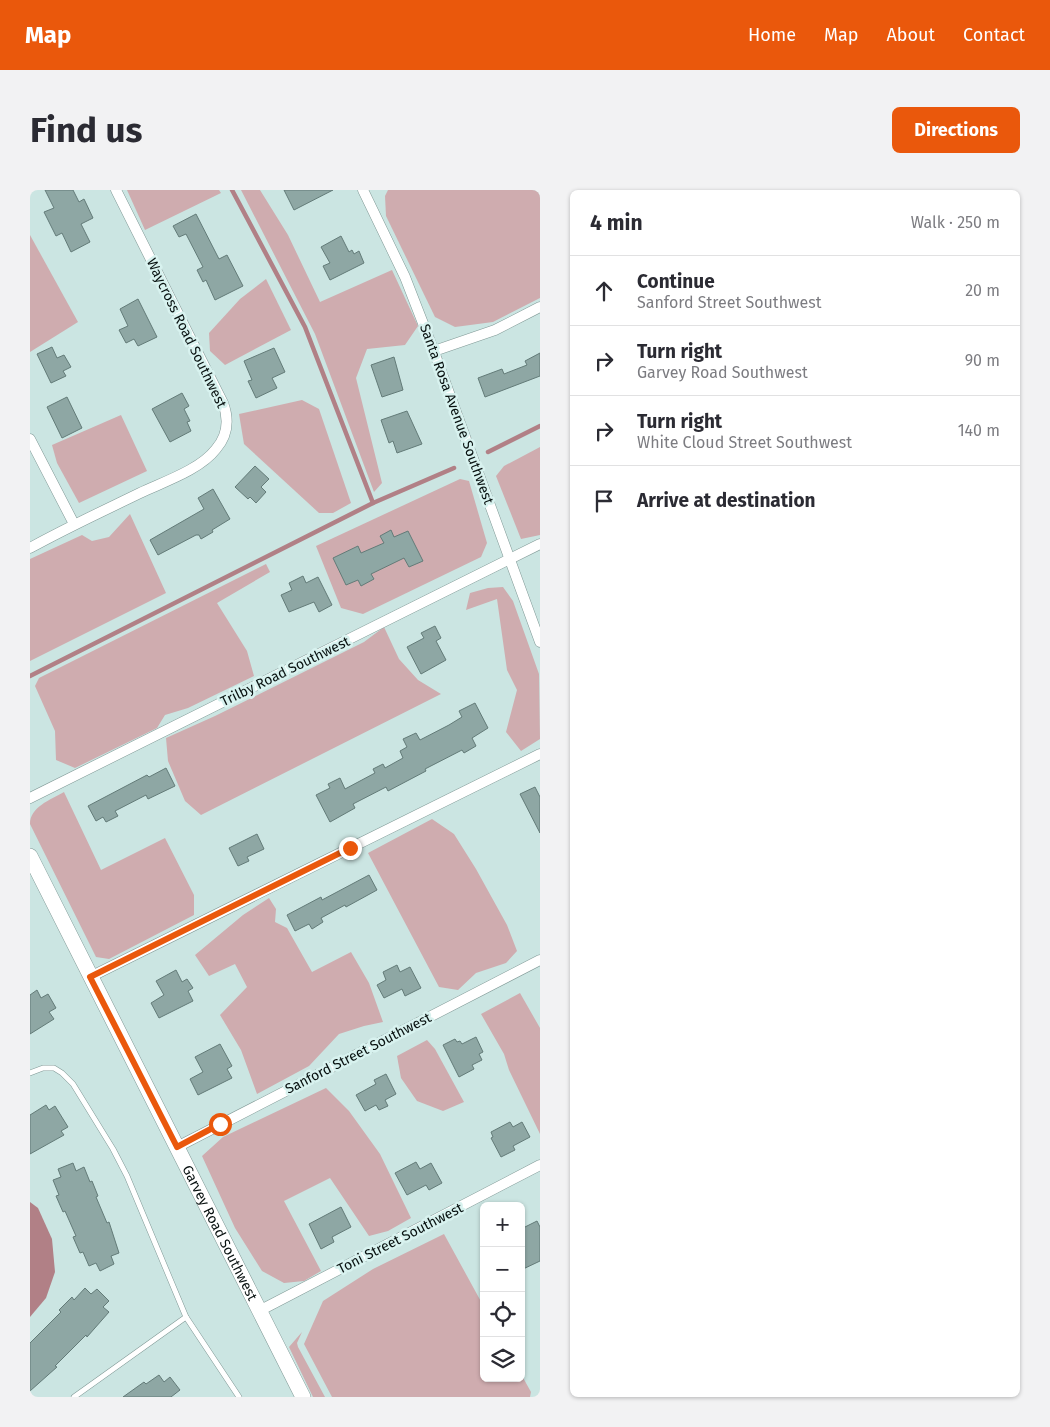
<!DOCTYPE html>
<html lang="en">
<head>
<meta charset="utf-8">
<style>
	body { margin:0; font-family:"Fira Sans",sans-serif; background:#f2f2f3; color:#2b2b33 }
	.controls { position:absolute; right:15px; bottom:15px; display:grid; overflow:hidden; border-radius:8px; box-shadow:0 1px 4px #0004 }
	.controls button { width:45px; height:45px; display:grid; place-items:center; padding:0; border:0; border-bottom:1px solid #e1e1e2; background:#fff; color:#2b2b33; font:25px sans-serif }
	.stop { position:absolute; width:15px; height:15px; margin:-11px; border:4px solid #ea580c; border-radius:50%; background:#fff }
	.stop.end { background:#ea580c; border-color:#fff; box-shadow:0 1px 5px #0008 }
	.list { margin:0; padding:0; list-style:none }
	h2 { display:flex; justify-content:space-between; align-items:center; height:65px; margin:0; padding:0 20px; font-size:21px }
	h2 small { font-size:16px; font-weight:400; color:#7c7c81 }
	.list li { display:grid; grid-template-columns:32px 1fr auto; gap:15px; align-items:center; box-sizing:border-box; height:70px; padding:0 20px; border-top:1px solid #e1e1e2 }
	.list b { display:block; font-size:19px; white-space:nowrap }
	.list p { margin:0; font-size:16px; white-space:nowrap; color:#7c7c81 }
	.list em { font-size:16px; font-style:normal; color:#7c7c81 }
	.icon { flex:none; width:28px; height:28px; fill:none; stroke:currentColor; stroke-width:2; stroke-linecap:round; stroke-linejoin:round }
	.map { position:relative; flex:none; width:510px; height:1207px; overflow:hidden; border-radius:8px }
	header { display:flex; align-items:center; gap:30px; box-sizing:border-box; height:70px; padding:0 25px; background:#ea580c; color:#fff }
	header strong { font-size:24px }
	nav { display:flex; gap:28px; margin-inline-start:auto; font-size:18px }
	.intro { display:flex; align-items:center; justify-content:space-between; box-sizing:border-box; height:120px; padding:0 30px }
	h1 { margin:0; font-size:35px }
	.button { padding:12px 22px; border-radius:8px; background:#ea580c; color:#fff; font-size:18px; font-weight:700 }
	main { display:flex; gap:30px; padding:0 30px }
	aside { flex:1; background:#fff; border-radius:8px; box-shadow:0 1px 4px #0004 }
	.map>svg:first-child { display:block }
	.green { fill:#cfacaf }
	.water { fill:#b18086 }
	.lines { fill:none; stroke-linecap:round; stroke-linejoin:round }
	.stream { stroke:#b18086; stroke-width:4.5 }
	.building { fill:#8ea7a4; stroke:#637b78 }
	.lane-casing { stroke:#809996; stroke-width:6 }
	.street-casing { stroke:#809996; stroke-width:11 }
	.secondary-casing { stroke:#809996; stroke-width:16 }
	.lane { stroke:#fff; stroke-width:5 }
	.street { stroke:#fff; stroke-width:10 }
	.secondary { stroke:#fff; stroke-width:15 }
	.route { stroke:#ea580c; stroke-width:6 }
	.labels { text-anchor:middle; stroke-width:5; stroke-linejoin:round; paint-order:stroke }
	.street-label { font-size:14px; fill:#081110; stroke:#d8f2ef }
</style>
</head>
<body>
<header>
<strong>Map</strong>
<nav><a>Home</a><a>Map</a><a>About</a><a>Contact</a></nav>
</header>
<div class="intro"><h1>Find us</h1><a class="button">Directions</a></div>
<main>
<div class="map">
<svg width="510" height="1207" viewBox="0 0 510 1207">
	<rect width="100%" height="100%" fill="#cbe5e2"/>
	<g class="green">
		<polygon points="97,0 189,0 191,3 115,40"/>
		<polygon points="211,0 230,0 258,45 290,112 362,80 388,136 375,155 337,159 326,188 352,293 344,302 285,144"/>
		<polygon points="358,0 510,0 510,108 463,132 425,137 405,127 356,26 355,6"/>
		<polygon points="0,45 48,132 0,162"/>
		<polygon points="236,89 261,140 195,175 180,161 179,143 210,109"/>
		<polygon points="272,210 289,219 321,313 303,323 289,323 214,254 209,224"/>
		<polygon points="91,225 117,281 49,313 27,273 22,255"/>
		<polygon points="510,257 510,345 491,349 466,286 474,276"/>
		<polygon points="430,289 439,291 457,353 451,367 333,424 311,418 286,356"/>
		<polygon points="100,324 136,403 0,471 0,369 52,345 62,351 79,347"/>
		<polygon points="236,374 240,382 187,413 217,461 224,486 158,518 135,525 127,538 45,578 26,570 25,541 5,496 9,488"/>
		<polygon points="473,397 483,411 509,484 510,549 491,561 476,542 487,500 477,480 467,409 436,420 440,403 458,398"/>
		<polygon points="354,437 369,469 388,490 411,504 171,625 155,611 138,571 136,548 185,526 334,452"/>
		<path d="M 34,602 L 71,680 L 135,648 L 164,705 L 164,725 L 79,769 L 66,767 L 0,634 C 0,617 20,610 34,602 Z"/>
		<polygon points="402,629 424,644 446,679 477,735 487,761 476,773 446,783 428,800 409,797 338,663"/>
		<polygon points="239,708 246,719 245,732 257,738 282,782 321,762 339,793 353,832 334,836 309,844 279,876 227,904 211,860 190,825 217,797 205,774 179,786 165,765 213,725"/>
		<polygon points="490,803 510,838 510,944 479,880 474,864 451,824"/>
		<polygon points="397,850 405,859 434,912 413,921 387,911 371,888 367,866"/>
		<polygon points="296,898 319,921 350,964 381,1028 358,1041 339,1046 300,988 254,1011 291,1081 274,1091 254,1093 232,1081 205,1038 172,966 193,947"/>
		<polygon points="414,1044 454,1117 454,1188 491,1188 491,1184 501,1202 500,1207 302,1207 274,1154 293,1111 343,1079"/>
		<polygon points="272,1142 267,1153 268,1157 295,1207 283,1207 259,1157"/>
	</g>
	<polygon class="water" points="0,1012 8,1018 22,1049 25,1082 16,1108 0,1127"/>
	<g class="lines">
		<g class="stream">
			<polyline points="202,0 275,137 343,313"/>
			<polyline points="458,262 510,236"/>
			<polyline points="0,486 343,313 424,278"/>
		</g>
	</g>
	<g class="building">
		<polygon points="15,0 43,0 49,12 54,9 63,28 51,34 60,52 41,62 32,43 26,46 14,22 24,18"/>
		<polygon points="254,0 303,0 264,20"/>
		<polygon points="166,24 189,69 197,65 213,96 185,110 176,90 173,92 167,80 173,77 156,44 149,47 143,36"/>
		<polygon points="311,46 319,62 322,60 324,64 329,61 334,73 300,90 293,76 300,73 291,57"/>
		<polygon points="108,109 127,147 108,156 104,149 96,153 89,140 98,136 90,119"/>
		<polygon points="22,157 27,168 34,165 41,177 33,181 36,186 21,193 7,164"/>
		<polygon points="244,158 255,182 242,188 247,198 226,208 218,191 222,190 214,171"/>
		<polygon points="510,163 510,186 455,207 448,188 472,179 474,184 497,175 495,171"/>
		<polygon points="364,167 373,200 352,207 341,175"/>
		<polygon points="152,203 159,216 154,219 160,231 157,232 161,241 140,252 122,219"/>
		<polygon points="37,207 52,238 32,248 17,217"/>
		<polygon points="377,221 392,254 367,263 363,251 359,253 351,230"/>
		<polygon points="225,276 239,289 231,297 236,302 226,313 220,307 218,309 205,297"/>
		<polygon points="183,299 200,329 182,340 183,342 171,349 169,345 166,345 128,365 120,350 174,319 168,308"/>
		<polygon points="361,340 364,347 378,341 393,371 379,377 374,368 341,384 344,389 331,396 328,390 316,395 303,368 328,356 331,363 354,353 350,346"/>
		<polygon points="273,386 276,393 288,387 302,415 289,422 284,412 259,422 251,405 262,400 259,393"/>
		<polygon points="405,436 411,448 406,451 416,470 391,484 377,457 394,448 391,443"/>
		<polygon points="445,513 458,538 442,548 446,556 434,563 432,560 395,579 396,581 358,601 356,597 323,614 325,618 300,632 286,605 300,598 298,594 310,588 315,599 345,583 343,579 353,574 355,578 373,568 370,561 377,557 373,549 386,543 390,550 419,535 432,527 429,521"/>
		<polygon points="136,578 145,596 118,609 116,605 85,621 88,626 76,632 73,627 66,631 58,616 117,585 119,587"/>
		<polygon points="505,597 510,607 510,643 490,604"/>
		<polygon points="227,644 234,659 217,667 219,671 208,676 199,658"/>
		<polygon points="339,685 347,700 316,717 315,715 291,728 293,732 282,739 279,734 265,741 257,725 291,707 292,710"/>
		<polygon points="367,775 370,782 380,777 391,798 375,806 372,799 354,808 347,795 356,790 353,782"/>
		<polygon points="146,780 152,792 157,789 163,798 158,801 163,811 129,828 121,813 134,805 126,791"/>
		<polygon points="7,800 11,808 18,804 26,818 19,822 24,829 0,844 0,805"/>
		<polygon points="446,847 453,862 449,864 452,870 442,875 444,879 429,887 413,855 425,849 427,852 430,851 432,854"/>
		<polygon points="190,854 202,876 197,879 202,888 168,905 160,889 173,882 165,867"/>
		<polygon points="356,884 366,904 355,910 358,916 349,920 346,915 335,921 326,905 346,894 344,890"/>
		<polygon points="16,915 19,920 25,916 38,937 31,941 34,945 0,964 0,925"/>
		<polygon points="480,932 483,937 492,932 500,947 483,956 485,960 471,967 461,948 463,947 461,942"/>
		<polygon points="386,972 390,979 401,973 412,993 399,1000 396,995 377,1005 365,983"/>
		<polygon points="43,973 46,981 54,977 60,992 62,991 68,1006 66,1007 77,1033 79,1032 89,1063 81,1066 84,1074 70,1081 66,1073 59,1076 53,1062 50,1063 43,1047 46,1046 35,1021 33,1022 26,1006 29,1005 23,990 31,987 28,979"/>
		<polygon points="311,1017 321,1037 302,1047 304,1052 291,1059 279,1034"/>
		<polygon points="507,1031 510,1037 510,1071 491,1080 491,1039"/>
		<polygon points="55,1098 61,1104 67,1099 79,1111 73,1117 79,1122 57,1147 56,1145 25,1176 27,1177 0,1201 0,1153 31,1122 29,1120 42,1107 44,1110"/>
		<polygon points="129,1185 134,1192 140,1187 150,1200 141,1207 93,1207 114,1192 116,1194"/>
	</g>
	<g class="lines">
		<g class="lane-casing">
			<g id="lane">
				<polyline points="0,883 13,878 24,878 32,883 43,894 83,959 97,986 156,1127 209,1207"/>
				<polyline points="44,1207 156,1127"/>
			</g>
		</g>
		<g class="street-casing">
			<g id="street">
				<polyline points="333,0 375,87 403,159 510,452"/>
				<polyline points="404,161 465,140 510,117"/>
				<polyline points="0,249 44,334"/>
				<path d="M 0,358 C 36,338 73,321 110,303 C 133,292 170,280 186,259 C 198,245 199,229 193,213 L 86,0"/>
				<polyline points="0,608 510,354"/>
				<polyline points="60,787 510,564"/>
				<polyline points="147,957 510,770"/>
				<polyline points="229,1121 510,975"/>
			</g>
		</g>
		<g class="secondary-casing">
			<g id="secondary">
				<path id="s1" d="M 0,666 L 273,1207"/>
			</g>
		</g>
		<use href="#lane" class="lane"/>
		<use href="#street" class="street"/>
		<use href="#secondary" class="secondary"/>
	</g>
	<g class="lines">
		<polyline class="route" points="190,934 147,957 60,787 320,658"/>
	</g>
	<g class="labels">
		<g class="street-label">
			<text transform="translate(157 143) rotate(64)" y="5">Waycross Road Southwest</text>
			<text transform="translate(427 224) rotate(70)" y="5">Santa Rosa Avenue Southwest</text>
			<text transform="translate(255 481) rotate(-26)" y="5">Trilby Road Southwest</text>
			<text transform="translate(328 863) rotate(-27)" y="5">Sanford Street Southwest</text>
			<text dy="5" stroke="none"><textPath href="#s1" startOffset="422">Garvey Road Southwest</textPath></text>
			<text transform="translate(370 1048) rotate(-27)" y="5">Toni Street Southwest</text>
		</g>
	</g>
</svg>
<div class="controls">
<button>+</button>
<button>−</button>
<button><svg class="icon" aria-label="locate" viewBox="0 0 24 24"><circle cx="12" cy="12" r="6"/><path d="M12 2v4M12 18v4M2 12h4M18 12h4"/></svg></button>
<button><svg class="icon" aria-label="layers" viewBox="0 0 24 24"><path d="M12 4l9 5-9 5-9-5zM3 14l9 5 9-5"/></svg></button>
</div>
<div class="stop" style="left:190px;top:934px"></div>
<div class="stop end" style="left:320px;top:658px"></div>
</div>
<aside>
<h2>4 min<small>Walk · 250 m</small></h2>
<ul class="list">
<li><svg class="icon" aria-label="ahead" viewBox="0 0 24 24"><path d="M12 20V5M6 11l6-6 6 6"/></svg><div><b>Continue</b><p>Sanford Street Southwest</p></div><em>20 m</em></li>
<li><svg class="icon" aria-label="right" viewBox="0 0 24 24"><path d="M7 20v-9h11M14 6l5 5-5 5"/></svg><div><b>Turn right</b><p>Garvey Road Southwest</p></div><em>90 m</em></li>
<li><svg class="icon" aria-label="right" viewBox="0 0 24 24"><path d="M7 20v-9h11M14 6l5 5-5 5"/></svg><div><b>Turn right</b><p>White Cloud Street Southwest</p></div><em>140 m</em></li>
<li><svg class="icon" aria-label="arrive" viewBox="0 0 24 24"><path d="M6 21V4h12l-3 4 3 4H6"/></svg><div><b>Arrive at destination</b></div></li>
</ul>
</aside>
</main>
</body>
</html>
